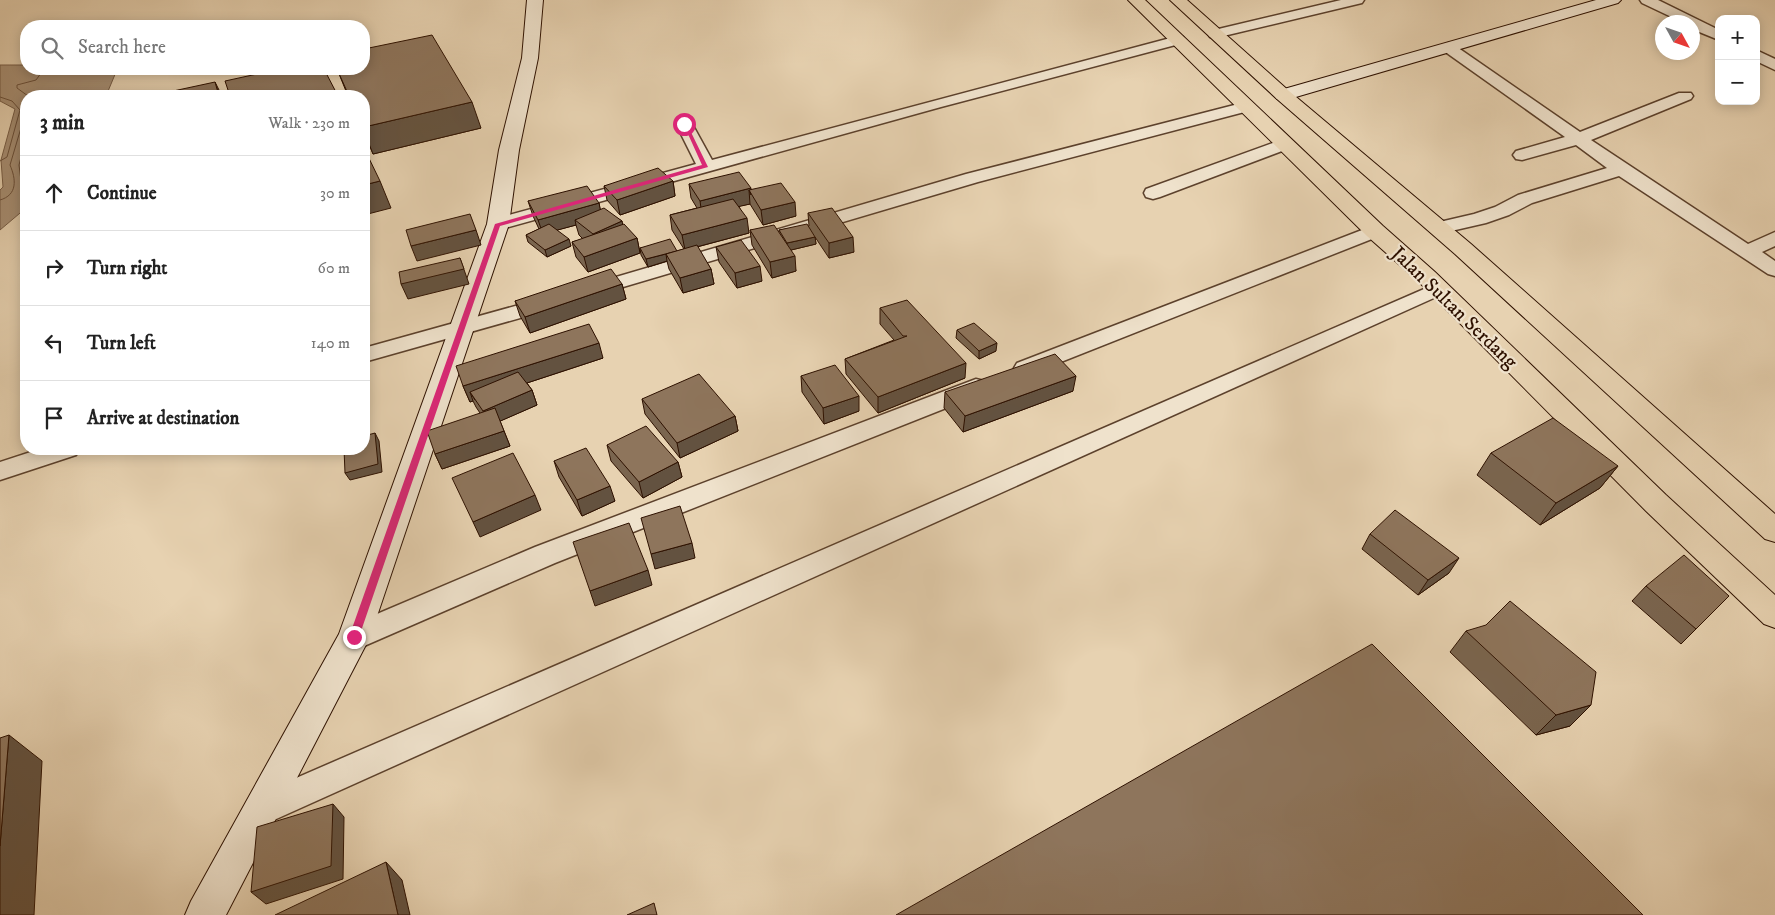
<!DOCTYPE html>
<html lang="en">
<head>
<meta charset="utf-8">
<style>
	body { margin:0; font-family:"IM FELL DW Pica",serif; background:#f2f2f2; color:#222 }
	.controls { position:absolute; right:15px; top:15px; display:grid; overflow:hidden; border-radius:10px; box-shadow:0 2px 12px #0003 }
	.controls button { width:45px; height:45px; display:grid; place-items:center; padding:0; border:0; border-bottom:1px solid #e0e0e0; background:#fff; color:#222; font:25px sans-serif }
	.compass { position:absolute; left:1655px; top:15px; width:45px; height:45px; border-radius:50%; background:#fff; box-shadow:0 2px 12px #0003; rotate:130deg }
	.stop { position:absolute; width:15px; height:15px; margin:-11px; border:4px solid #db2777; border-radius:50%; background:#fff }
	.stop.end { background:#db2777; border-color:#fff; box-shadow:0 1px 5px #0008 }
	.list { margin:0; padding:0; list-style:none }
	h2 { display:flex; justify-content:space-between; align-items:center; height:65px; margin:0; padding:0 20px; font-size:21px }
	h2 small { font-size:16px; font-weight:400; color:#767676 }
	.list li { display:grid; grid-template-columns:32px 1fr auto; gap:15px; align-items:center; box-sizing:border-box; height:75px; padding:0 20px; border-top:1px solid #e0e0e0 }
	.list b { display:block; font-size:19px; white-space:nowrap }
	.list em { font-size:16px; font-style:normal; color:#767676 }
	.icon { flex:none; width:28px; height:28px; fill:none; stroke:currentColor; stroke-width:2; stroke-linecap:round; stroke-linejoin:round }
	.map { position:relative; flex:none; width:1775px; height:915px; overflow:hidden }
	.search { position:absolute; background:#fff; box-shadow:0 2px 12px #0003; left:20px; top:20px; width:350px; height:55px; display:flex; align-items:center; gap:12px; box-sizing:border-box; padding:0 18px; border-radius:20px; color:#767676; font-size:19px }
	.panel { position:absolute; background:#fff; box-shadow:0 2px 12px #0003; left:20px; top:90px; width:350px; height:365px; border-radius:20px }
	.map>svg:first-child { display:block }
	.water { fill:#a89075; stroke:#775d46 }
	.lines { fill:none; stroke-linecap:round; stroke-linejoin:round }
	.shore { stroke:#6b503a; stroke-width:1 }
	.street-casing { stroke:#5c412c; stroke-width:3 }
	.secondary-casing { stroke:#2e1100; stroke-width:2 }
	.highway-casing { stroke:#2e1100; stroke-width:2 }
	.street { fill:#efe2cc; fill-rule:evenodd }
	.secondary { fill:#efe2cc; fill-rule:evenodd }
	.highway { fill:#e7d2b1; fill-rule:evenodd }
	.wall { fill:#7a654f; stroke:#2e1100 }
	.shaded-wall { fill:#635240; stroke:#2e1100 }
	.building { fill:#8e755c; stroke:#2e1100 }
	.route { fill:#db2777 }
	.labels { text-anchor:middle; stroke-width:4.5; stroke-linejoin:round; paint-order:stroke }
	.street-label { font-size:20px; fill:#2e1100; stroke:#efe2cc }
</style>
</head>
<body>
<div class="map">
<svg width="1775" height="915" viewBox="0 0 1775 915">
	<rect width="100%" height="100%" fill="#e7d2b1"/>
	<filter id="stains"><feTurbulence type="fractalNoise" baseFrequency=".004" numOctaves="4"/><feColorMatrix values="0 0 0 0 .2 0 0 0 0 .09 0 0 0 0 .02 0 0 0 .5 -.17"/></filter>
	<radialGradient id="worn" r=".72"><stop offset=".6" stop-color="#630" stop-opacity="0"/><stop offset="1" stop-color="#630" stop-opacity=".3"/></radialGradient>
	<polygon class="water" points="0,65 26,65 26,69 94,69 116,72 106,96 26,96 26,208 0,230 0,190 3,187 1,160 15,109 0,101"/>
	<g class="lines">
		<g class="shore">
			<polyline points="28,96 17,88 17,85 36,80 44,69"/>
			<polyline points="0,97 12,101 20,110 7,157 0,161"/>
			<polyline points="26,137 19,165 22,189 26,191"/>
			<path d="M 0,200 C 18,195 16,179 10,165 L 26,111"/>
		</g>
		<g class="street-casing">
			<g id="street">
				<polygon points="1341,0 1364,0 1362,3 1215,38 1210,37 1208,34 1210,31"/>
				<polygon points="1640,0 1658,0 1719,30 1719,40 1692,29 1692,22 1682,22 1642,3"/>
				<polygon points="1178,36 1183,37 1185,40 1183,43 941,107 505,228 498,230 491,228 488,224 491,220 696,164 676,124 678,120 690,120 712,160"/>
				<polygon points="1449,43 1454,45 1580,132 1679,93 1691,93 1693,96 1691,99 1591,140 1748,244 1775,232 1775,246 1762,252 1775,261 1775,276 1768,274 1619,176 1532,203 1509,215 1486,223 1438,234 1431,232 1428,228 1431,224 1474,214 1495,207 1518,195 1607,168 1576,145 1522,160 1516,159 1513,155 1516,151 1565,137 1444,51 1441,48 1444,45"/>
				<polygon points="1756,50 1775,59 1775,70 1756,61"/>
				<polygon points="1246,102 1252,104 1254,107 1252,110 978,182 596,295 589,297 582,295 579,291 582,287 966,174"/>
				<polygon points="1284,139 1290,140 1293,144 1290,148 1160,197 1153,199 1146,197 1144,193 1146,189"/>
				<polygon points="1375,225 1382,227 1385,231 1382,235 1033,373 1025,375 1017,373 1014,368 1017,363"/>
				<polygon points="1438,283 1445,285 1448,289 1445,293 274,820 262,825 250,820 245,809 250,798"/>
				<polygon points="551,296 559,297 562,302 559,307 364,362 364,348"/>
				<polygon points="976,379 984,381 988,387 984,393 555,563 364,646 354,649 344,646 339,637 344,628 535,547"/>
				<polygon points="40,449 79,449 76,455 0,480 0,462"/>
			</g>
		</g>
		<g class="secondary-casing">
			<g id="secondary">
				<polygon points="527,0 543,0 538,58 519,150 509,224 370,637 226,915 185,915 191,901 339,634 487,224 499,150 522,58"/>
				<polygon points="1596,0 1621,0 1618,3 1289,99 1283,100 1277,99 1274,95 1277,91"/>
			</g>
		</g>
		<g class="highway-casing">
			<g id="highway">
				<polygon points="1128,0 1145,0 1383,226 1435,272 1666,495 1775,595 1775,628 1764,624 1646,511 1419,282 1367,236"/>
				<polygon points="1170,0 1187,0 1289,91 1471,244 1775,514 1775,542 1765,539 1455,254 1277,99"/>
			</g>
		</g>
		<use href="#street" class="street"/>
		<use href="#secondary" class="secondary"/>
		<use href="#highway" class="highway"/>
	</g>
	<g class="wall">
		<polygon points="337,69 481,128 373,154 364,132 364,96 348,96"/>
		<polygon points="673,181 675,196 620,215 607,200 604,186"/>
		<polygon points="689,184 751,190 796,216 763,225 750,204 739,206 749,233 697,247 711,269 714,284 683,293 669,269 667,261 648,267 641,255 640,248 677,251 684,249 672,230 670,215 697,208 691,198"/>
		<polygon points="528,201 599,203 600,209 622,221 622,225 637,238 640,253 588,272 576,257 572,242 583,239 579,235 576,225 557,230 571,246 547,257 528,242 526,235 539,229 533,216"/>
		<polygon points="808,213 854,252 829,258 815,237 816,244 791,250 796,271 772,278 752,245 750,230 779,232 779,230 809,226"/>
		<polygon points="716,247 762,281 737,288 719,262"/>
		<polygon points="622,284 626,299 530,333 520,316 515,301"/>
		<polygon points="880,308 965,378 878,413 846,374 845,359 894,340 880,324"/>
		<polygon points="957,330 996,351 979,359 956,338"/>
		<polygon points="603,358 527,383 532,390 537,405 500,421 510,446 442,469 435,454 480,413 476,407 473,401 470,402 463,386"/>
		<polygon points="801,376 859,411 824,424 802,392"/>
		<polygon points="1073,391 963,432 944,408 945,392"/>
		<polygon points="642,399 735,416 738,431 680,458 645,414"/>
		<polygon points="607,445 678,462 682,477 643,498 611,461"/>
		<polygon points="1491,453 1618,466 1600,488 1540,525 1477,475"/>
		<polygon points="554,461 615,501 582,516 559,477"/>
		<polygon points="1370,534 1449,573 1418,595 1362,549"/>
		<polygon points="1646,586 1729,596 1681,644 1632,601"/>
		<polygon points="1466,631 1591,705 1570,726 1536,735 1450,652"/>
	</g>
	<g class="shaded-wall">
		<polygon points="215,82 222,96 219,96"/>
		<polygon points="472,102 481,128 373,154 364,131 364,127"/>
		<polygon points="380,181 391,208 364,215 364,185"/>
		<polygon points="673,181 675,196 620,215 617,200"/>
		<polygon points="751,188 751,195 749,190 750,204 702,215 700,201"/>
		<polygon points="795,202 796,216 763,225 761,210"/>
		<polygon points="599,203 602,218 575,220 576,225 543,234 538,220"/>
		<polygon points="747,218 749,233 685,250 682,235"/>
		<polygon points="622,221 625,236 596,249 593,234"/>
		<polygon points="476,230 481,245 417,261 411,246"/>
		<polygon points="815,237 816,244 787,251 787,243"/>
		<polygon points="853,237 854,252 829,258 829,243"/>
		<polygon points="637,238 640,253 588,272 584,257"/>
		<polygon points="569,239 571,246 547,257 545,250"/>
		<polygon points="666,254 667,261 648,267 646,259"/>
		<polygon points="795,256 796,271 772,278 770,262"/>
		<polygon points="460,258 469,284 408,299 401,284"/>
		<polygon points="760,266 762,281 737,288 735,273"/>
		<polygon points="711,269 714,284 683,293 680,278"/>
		<polygon points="622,284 626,299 530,333 525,317"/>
		<polygon points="599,343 603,358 475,400 470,392 473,401 470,402 463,386"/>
		<polygon points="997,343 996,351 979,359 979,351"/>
		<polygon points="966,363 965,378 878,413 878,397"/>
		<polygon points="1076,376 1073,391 963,432 965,416"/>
		<polygon points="532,390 537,405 489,426 483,411"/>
		<polygon points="859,396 859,411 824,424 823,408"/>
		<polygon points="735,416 738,431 680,458 677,443"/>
		<polygon points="504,431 510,446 442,469 435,454"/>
		<polygon points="375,433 379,441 382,472 350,480 345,473"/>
		<polygon points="678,462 682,477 643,498 639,482"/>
		<polygon points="1618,466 1600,488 1540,525 1556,503"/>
		<polygon points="610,486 615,501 582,516 577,500"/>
		<polygon points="535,495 541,510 480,537 473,522"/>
		<polygon points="692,543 695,558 655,569 651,554"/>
		<polygon points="1459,558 1449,573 1418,595 1428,580"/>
		<polygon points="648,570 652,585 595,606 590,591"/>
		<polygon points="1591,705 1570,726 1536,735 1556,715"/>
		<polygon points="9,735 42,761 34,915 0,915 0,846"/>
		<polygon points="333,804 344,817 343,879 266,904 251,892"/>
		<polygon points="386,862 402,880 410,915 398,915"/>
	</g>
	<g class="building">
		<polygon points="432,35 472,102 364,127 364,96 349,96 337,69 364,69 364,49"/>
		<polygon points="280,69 324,69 338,96 230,96 225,81"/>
		<polygon points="215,82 219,96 150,96"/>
		<polygon points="364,148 380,181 364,185"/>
		<polygon points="658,168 673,181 617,200 604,186"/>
		<polygon points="739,172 751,188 700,201 689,184"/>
		<polygon points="781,183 795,202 761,210 749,190"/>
		<polygon points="587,186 599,203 538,220 528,201"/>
		<polygon points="733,199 747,218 682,235 670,215"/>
		<polygon points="604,208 622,221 593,234 575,220"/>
		<polygon points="832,208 853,237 829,243 808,213"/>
		<polygon points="470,214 476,230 411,246 406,230"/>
		<polygon points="549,224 569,239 545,250 526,235"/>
		<polygon points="624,224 637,238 584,257 572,242"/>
		<polygon points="807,224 815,237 787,243 779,230"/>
		<polygon points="774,225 795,256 770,262 750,230"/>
		<polygon points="670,239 677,251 646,259 640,248"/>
		<polygon points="741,240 760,266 735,273 716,247"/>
		<polygon points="697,245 711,269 680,278 666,254"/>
		<polygon points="460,258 464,269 401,284 399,272"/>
		<polygon points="611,269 622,284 525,317 515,301"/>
		<polygon points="907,300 966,363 878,397 845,359 907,336 903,336 880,308"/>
		<polygon points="974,323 997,343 979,351 957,330"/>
		<polygon points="589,324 599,343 463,386 456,366"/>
		<polygon points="1055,354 1076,376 965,416 945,392"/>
		<polygon points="835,365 859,396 823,408 801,376"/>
		<polygon points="518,372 532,390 483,411 470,392"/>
		<polygon points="699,374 735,416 677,443 642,399"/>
		<polygon points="495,408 504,431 435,454 427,431"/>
		<polygon points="1553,418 1618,466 1556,503 1491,453"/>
		<polygon points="646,426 678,462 639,482 607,445"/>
		<polygon points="375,433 378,464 345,473 344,449 364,449 364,436"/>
		<polygon points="586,448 610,486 577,500 554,461"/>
		<polygon points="513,453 535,495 473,522 452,478"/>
		<polygon points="680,506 692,543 651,554 641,518"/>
		<polygon points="1395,510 1459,558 1428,580 1370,534"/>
		<polygon points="629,523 648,570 590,591 573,542"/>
		<polygon points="1684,555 1729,596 1696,629 1646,586"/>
		<polygon points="1510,601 1596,672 1591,705 1556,715 1466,631 1486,625"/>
		<polygon points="1372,644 1643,915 896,915"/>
		<polygon points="9,735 0,846 0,738"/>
		<polygon points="333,804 331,866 251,892 257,827"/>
		<polygon points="386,862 398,915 275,915"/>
		<polygon points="654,903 657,915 627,915"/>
	</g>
	<polygon class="route" points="683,123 687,124 708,167 500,226 359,637 354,641 351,640 349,637 495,224 702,165"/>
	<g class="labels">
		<g class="street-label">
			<text transform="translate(1455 307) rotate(44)" y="7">Jalan Sultan Serdang</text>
		</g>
	</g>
	<rect width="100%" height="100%" filter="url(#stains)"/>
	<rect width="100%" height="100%" fill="url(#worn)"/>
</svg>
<div class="controls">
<button>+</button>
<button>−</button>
</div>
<svg class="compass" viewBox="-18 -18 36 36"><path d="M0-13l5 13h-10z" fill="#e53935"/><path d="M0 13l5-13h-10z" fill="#767676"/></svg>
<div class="stop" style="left:684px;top:124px"></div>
<div class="stop end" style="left:354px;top:637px"></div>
<div class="search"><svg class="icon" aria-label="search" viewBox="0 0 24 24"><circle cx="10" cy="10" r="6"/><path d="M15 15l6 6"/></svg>Search here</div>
<section class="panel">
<h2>3 min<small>Walk · 230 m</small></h2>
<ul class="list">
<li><svg class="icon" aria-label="ahead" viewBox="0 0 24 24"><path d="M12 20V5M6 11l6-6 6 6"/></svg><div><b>Continue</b></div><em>30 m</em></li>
<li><svg class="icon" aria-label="right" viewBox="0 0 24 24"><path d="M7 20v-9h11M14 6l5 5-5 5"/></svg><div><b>Turn right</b></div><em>60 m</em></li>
<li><svg class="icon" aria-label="left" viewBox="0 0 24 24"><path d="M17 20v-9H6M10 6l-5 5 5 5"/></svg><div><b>Turn left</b></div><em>140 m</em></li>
<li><svg class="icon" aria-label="arrive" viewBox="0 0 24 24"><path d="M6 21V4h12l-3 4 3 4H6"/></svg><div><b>Arrive at destination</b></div></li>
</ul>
</section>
</div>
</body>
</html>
